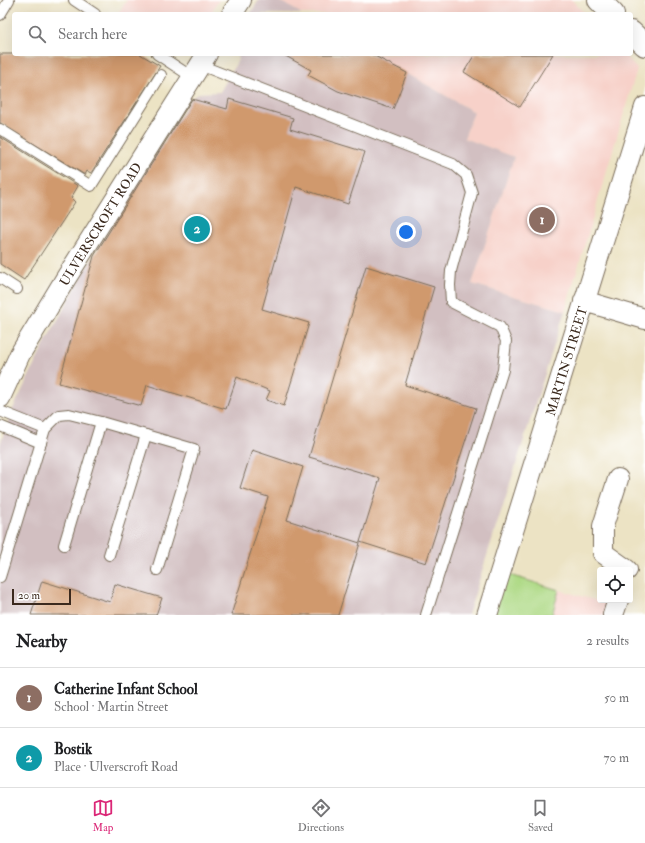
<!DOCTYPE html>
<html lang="en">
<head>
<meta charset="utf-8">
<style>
	body { margin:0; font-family:"IM FELL Double Pica",serif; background:#f6f6f6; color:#202124 }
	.controls { position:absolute; right:12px; bottom:12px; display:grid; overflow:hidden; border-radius:4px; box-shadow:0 4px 16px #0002 }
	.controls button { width:36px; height:36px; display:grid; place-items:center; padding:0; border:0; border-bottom:1px solid #e0e0e0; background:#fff; color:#202124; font:20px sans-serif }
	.scale { position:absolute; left:12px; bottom:10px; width:59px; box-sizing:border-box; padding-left:4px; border:2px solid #3b2a1e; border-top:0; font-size:11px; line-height:14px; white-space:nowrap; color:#3b2a1e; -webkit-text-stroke:3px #fff; paint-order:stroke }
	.you { position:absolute; left:406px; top:232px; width:14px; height:14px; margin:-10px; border:3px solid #fff; border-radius:50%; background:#1a73e8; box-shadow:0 0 0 6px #1a73e833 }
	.badge { display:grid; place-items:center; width:26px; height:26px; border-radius:50%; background:#db2777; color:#fff; font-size:13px; font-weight:700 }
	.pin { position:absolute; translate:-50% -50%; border:2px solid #fff; box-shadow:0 1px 4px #0006 }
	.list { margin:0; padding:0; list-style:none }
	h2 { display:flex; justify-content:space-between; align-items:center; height:52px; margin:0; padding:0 16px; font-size:17px }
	h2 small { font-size:13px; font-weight:400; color:#757577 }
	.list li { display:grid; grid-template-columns:26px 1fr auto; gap:12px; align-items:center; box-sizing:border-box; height:60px; padding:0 16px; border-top:1px solid #e0e0e0 }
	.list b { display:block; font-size:15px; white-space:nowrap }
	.list p { margin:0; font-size:13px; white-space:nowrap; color:#757577 }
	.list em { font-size:13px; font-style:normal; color:#757577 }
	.icon { flex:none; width:22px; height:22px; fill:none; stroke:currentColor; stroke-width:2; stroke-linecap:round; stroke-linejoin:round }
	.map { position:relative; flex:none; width:645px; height:615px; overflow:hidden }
	.search { position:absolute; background:#fff; box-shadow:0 4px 16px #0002; left:12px; right:12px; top:12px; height:44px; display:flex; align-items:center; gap:10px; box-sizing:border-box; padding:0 14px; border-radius:4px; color:#757577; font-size:15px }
	.sheet { height:172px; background:#fff }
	nav { display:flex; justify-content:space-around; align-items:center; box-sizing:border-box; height:56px; border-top:1px solid #e0e0e0; background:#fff; font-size:11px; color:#757577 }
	nav a { display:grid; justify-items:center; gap:2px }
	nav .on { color:#db2777 }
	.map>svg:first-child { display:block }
	.built { fill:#f7d1c9 }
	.industrial { fill:#d2bfc1 }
	.green { fill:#add984; stroke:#748251 }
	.building { fill:#d0996d }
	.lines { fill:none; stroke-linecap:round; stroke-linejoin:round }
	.lane-casing { stroke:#796b58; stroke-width:12 }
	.street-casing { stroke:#796b58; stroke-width:22 }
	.secondary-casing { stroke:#796b58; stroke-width:24 }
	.lane { stroke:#fff; stroke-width:10 }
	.street { stroke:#fff; stroke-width:20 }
	.secondary { stroke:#fff; stroke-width:22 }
	.labels { text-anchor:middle; stroke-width:3; stroke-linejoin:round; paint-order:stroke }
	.street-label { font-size:13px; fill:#3b2a1e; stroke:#fff }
</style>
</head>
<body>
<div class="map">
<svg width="645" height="615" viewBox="0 0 645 615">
	<rect width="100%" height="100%" fill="#fff"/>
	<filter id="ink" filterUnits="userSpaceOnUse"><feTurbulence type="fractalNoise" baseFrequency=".025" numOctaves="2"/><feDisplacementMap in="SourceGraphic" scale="8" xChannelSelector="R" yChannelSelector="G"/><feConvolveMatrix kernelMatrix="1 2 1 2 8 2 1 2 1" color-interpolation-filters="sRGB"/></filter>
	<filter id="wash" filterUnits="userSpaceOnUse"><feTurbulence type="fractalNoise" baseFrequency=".012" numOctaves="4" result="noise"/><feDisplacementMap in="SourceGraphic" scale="16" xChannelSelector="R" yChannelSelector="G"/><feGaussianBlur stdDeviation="0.9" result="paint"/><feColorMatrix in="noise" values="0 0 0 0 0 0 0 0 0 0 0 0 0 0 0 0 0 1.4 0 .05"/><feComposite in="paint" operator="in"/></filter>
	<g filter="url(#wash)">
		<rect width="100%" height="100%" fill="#ece3c4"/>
		<g class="built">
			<polygon points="127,0 219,0 210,14 118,14"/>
			<polygon points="278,0 572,0 585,14 302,14"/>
			<polygon points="373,54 623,54 637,69 565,311 472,284 514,157 464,138 474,112"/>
			<polygon points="559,590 613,605 610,615 552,615"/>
		</g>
		<g class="industrial">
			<polygon points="259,0 278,0 302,14 250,14"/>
			<polygon points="238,54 373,54 474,112 464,138 514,157 472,284 565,311 468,615 0,615 0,444 12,411 47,339 94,255 190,99 199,93 220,92 238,60"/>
		</g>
		<polygon class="green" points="503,573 559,590 552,615 491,615"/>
		<g id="blocks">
			<g class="building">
				<polygon points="0,54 140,54 160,66 91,173 87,171 85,175 0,123"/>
				<polygon points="282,54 371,54 407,73 393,109 338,91 308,75 311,70"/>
				<polygon points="475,54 553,54 520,107 464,72"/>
				<polygon points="192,99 227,109 229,99 293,118 290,129 365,152 348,204 296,187 262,309 309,323 284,406 266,400 270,391 237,377 226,409 147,385 141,406 59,383 94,256"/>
				<polygon points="0,137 78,186 71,198 75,202 24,280 0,264"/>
				<polygon points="366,266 434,287 405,385 476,408 426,563 360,542 380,478 309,457"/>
				<polygon points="252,450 303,467 287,520 360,543 338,615 231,615 268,497 240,488"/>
				<polygon points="42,581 110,602 115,584 162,598 156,615 31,615"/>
			</g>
		</g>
	</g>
	<g filter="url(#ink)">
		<use href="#blocks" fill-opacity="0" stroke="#796b58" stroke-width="1"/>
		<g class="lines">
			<g class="lane-casing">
				<g id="lane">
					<polyline points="74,0 95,14"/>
					<polyline points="0,15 9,0"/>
					<polyline points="157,54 192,77"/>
					<polyline points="200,65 453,164 466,175 472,193 451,271 450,285 451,302 500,327 506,341 503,370 426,615"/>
					<polyline points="0,129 91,186 161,75"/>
					<polyline points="0,278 17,289"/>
					<polyline points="0,411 45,429"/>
					<polyline points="0,426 41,443"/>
					<polyline points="64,545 101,422"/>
					<polyline points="109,555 146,435"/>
					<polyline points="0,577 45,429 59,415 69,414 101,422 194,449 157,570"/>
				</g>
			</g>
			<g class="street-casing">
				<g id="street">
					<polyline points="232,14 241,0"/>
					<polyline points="584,301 645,319"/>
					<polyline points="0,398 20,354 66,278 207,54"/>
					<polyline points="618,479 603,526 603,553 627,570"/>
					<polyline points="487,615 645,107"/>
					<polyline points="613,615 618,600"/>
				</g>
			</g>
			<g class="secondary-casing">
				<g id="secondary">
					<polyline points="599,0 613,14"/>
					<polyline points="631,32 645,45"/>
				</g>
			</g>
			<use href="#lane" class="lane"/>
			<use href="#street" class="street"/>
			<use href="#secondary" class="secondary"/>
		</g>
	</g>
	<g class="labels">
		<g class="street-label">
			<text transform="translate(100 224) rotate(-58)" y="5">ULVERSCROFT ROAD</text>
			<text transform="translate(566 361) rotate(-73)" y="5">MARTIN STREET</text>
		</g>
	</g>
</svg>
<div class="controls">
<button><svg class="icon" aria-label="locate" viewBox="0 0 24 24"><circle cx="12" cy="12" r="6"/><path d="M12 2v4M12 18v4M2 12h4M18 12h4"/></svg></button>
</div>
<div class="scale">20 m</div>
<div class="you"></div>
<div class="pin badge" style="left:542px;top:220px;background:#8d6e63">1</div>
<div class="pin badge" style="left:197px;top:229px;background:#0f9aa8">2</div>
<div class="search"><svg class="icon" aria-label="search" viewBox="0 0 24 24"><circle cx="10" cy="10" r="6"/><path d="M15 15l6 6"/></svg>Search here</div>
</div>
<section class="sheet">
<h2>Nearby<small>2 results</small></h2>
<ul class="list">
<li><span class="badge" style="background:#8d6e63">1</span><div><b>Catherine Infant School</b><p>School · Martin Street</p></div><em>50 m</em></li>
<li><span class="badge" style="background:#0f9aa8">2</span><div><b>Bostik</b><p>Place · Ulverscroft Road</p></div><em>70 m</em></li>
</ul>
</section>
<nav>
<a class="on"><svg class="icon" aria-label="map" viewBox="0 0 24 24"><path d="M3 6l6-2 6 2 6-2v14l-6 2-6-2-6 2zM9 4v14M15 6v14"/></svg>Map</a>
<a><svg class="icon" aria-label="directions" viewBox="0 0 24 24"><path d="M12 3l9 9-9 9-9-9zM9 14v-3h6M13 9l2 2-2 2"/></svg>Directions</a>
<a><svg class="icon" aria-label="saved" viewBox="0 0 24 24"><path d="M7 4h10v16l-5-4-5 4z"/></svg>Saved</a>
</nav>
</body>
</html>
